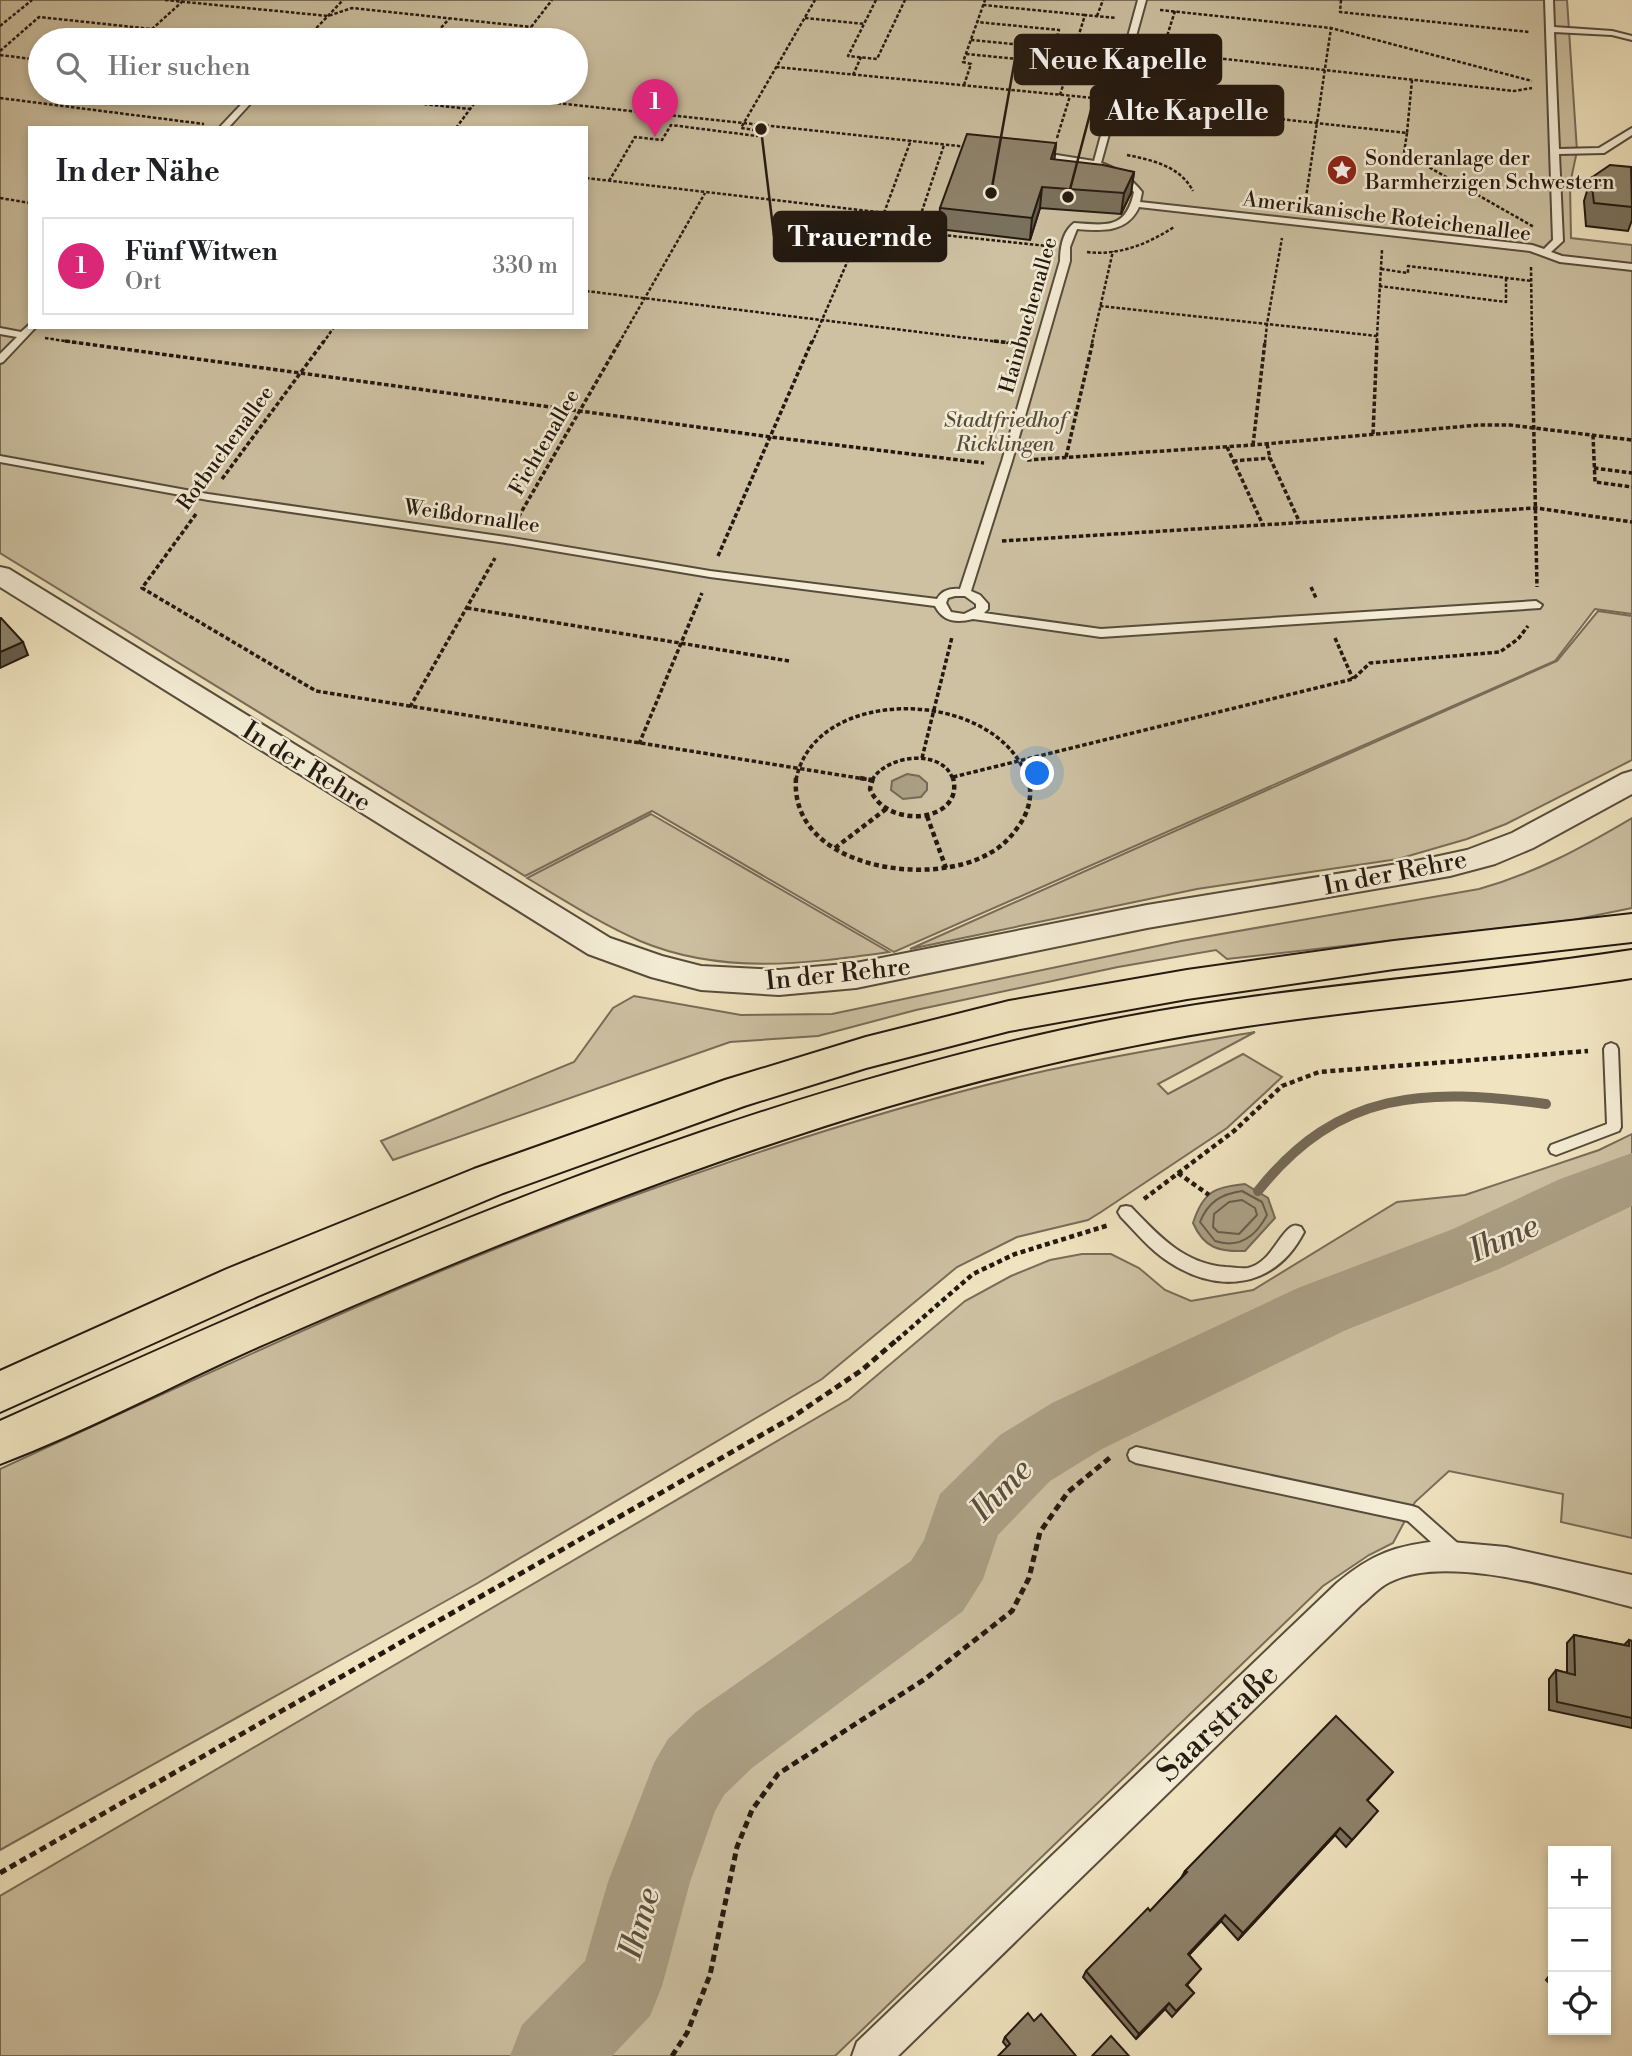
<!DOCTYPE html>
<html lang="de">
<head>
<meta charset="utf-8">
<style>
	body { margin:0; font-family:"Libre Bodoni",serif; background:#f6f6f6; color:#202124 }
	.controls { position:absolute; right:21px; bottom:21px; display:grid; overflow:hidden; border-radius:0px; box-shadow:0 4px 10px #0003 }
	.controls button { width:63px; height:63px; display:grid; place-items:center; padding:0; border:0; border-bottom:2px solid #e0e0e0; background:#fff; color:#202124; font:35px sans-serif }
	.you { position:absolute; left:1038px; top:774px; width:24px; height:24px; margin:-18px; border:5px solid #fff; border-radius:50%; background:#1a73e8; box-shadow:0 0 0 10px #1a73e833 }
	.badge { display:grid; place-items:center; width:46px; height:46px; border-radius:50%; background:#db2777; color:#fff; font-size:23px; font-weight:700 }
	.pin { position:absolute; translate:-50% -58px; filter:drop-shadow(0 2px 4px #0008) }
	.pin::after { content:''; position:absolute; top:37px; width:24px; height:21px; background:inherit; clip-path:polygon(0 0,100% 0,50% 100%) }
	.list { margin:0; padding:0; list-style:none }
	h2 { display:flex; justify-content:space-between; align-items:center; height:91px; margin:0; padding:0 28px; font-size:30px }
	h2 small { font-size:23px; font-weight:400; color:#757577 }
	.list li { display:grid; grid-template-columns:46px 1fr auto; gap:21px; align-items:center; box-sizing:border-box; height:98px; margin:0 14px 14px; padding:0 14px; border:2px solid #e0e0e0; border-radius:0px }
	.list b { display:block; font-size:26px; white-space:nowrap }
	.list p { margin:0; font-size:23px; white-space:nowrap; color:#757577 }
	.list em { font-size:23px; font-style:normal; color:#757577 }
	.icon { flex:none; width:38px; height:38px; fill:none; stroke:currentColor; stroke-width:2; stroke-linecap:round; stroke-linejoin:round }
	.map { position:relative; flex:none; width:1632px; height:2056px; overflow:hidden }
	.search { position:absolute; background:#fff; box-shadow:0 4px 10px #0003; left:28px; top:28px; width:560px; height:77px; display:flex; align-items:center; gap:18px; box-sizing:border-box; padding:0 24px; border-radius:38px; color:#757577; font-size:26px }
	.panel { position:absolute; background:#fff; box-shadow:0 4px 10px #0003; left:28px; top:126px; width:560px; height:203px; border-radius:0px }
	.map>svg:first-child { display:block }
	.green { fill:#cdc1a2; stroke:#786d59; stroke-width:2; fill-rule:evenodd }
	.water { fill:#aa9f84; stroke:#746956; stroke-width:2 }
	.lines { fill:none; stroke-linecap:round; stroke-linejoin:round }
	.shore { stroke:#665c4a; stroke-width:2 }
	.stream { stroke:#746956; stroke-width:10 }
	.river { fill:#aa9f84; fill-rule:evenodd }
	.service-casing { stroke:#564c3c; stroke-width:4 }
	.minor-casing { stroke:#564c3c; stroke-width:4 }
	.tertiary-casing { stroke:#564c3c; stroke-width:4 }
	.trunk-casing { stroke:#231910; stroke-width:4 }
	.path-far3 { stroke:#231910; stroke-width:2.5; stroke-dasharray:3.5 2; stroke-linecap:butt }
	.path-far2 { stroke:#231910; stroke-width:3.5; stroke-dasharray:4.5 2.5; stroke-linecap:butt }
	.path-far1 { stroke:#231910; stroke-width:4.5; stroke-dasharray:5 3.5; stroke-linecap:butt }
	.path { stroke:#231910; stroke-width:5; stroke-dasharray:7 4.5; stroke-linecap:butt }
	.service { fill:#f5edd6; fill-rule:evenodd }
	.minor { fill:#f5edd6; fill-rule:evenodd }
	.tertiary { fill:#f5edd6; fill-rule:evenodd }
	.trunk { fill:#f0e4c0; fill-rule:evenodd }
	.wall { fill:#7a715d; stroke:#231910; stroke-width:2 }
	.shaded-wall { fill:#635c4c; stroke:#231910; stroke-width:2 }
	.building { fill:#8e836c; stroke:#231910; stroke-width:2 }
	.labels { text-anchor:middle; stroke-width:5; stroke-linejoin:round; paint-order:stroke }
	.far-poi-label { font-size:21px; fill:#231910; stroke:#f5edd6; text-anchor:start }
	.far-street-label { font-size:21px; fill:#231910; stroke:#f5edd6 }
	.far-park-label { font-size:21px; font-style:italic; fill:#564b3c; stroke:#f5edd6 }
	.street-label { font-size:26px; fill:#231910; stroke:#f5edd6 }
	.near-street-label { font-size:32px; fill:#231910; stroke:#f5edd6 }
	.near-water-label { font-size:33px; font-style:italic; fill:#594f3e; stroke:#f5edd6 }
	.leader { fill:none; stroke:#231910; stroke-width:2.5 }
	.callout-dot { fill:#231910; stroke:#f5edd6; stroke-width:2.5 }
	.callout { fill:#231910; stroke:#231910; stroke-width:2.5 }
	.callout-label { font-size:28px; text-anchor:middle; font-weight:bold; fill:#fff }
</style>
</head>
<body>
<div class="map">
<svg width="1632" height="2056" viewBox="0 0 1632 2056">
	<rect width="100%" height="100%" fill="#f0e4c0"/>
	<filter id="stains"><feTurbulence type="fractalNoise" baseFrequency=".00286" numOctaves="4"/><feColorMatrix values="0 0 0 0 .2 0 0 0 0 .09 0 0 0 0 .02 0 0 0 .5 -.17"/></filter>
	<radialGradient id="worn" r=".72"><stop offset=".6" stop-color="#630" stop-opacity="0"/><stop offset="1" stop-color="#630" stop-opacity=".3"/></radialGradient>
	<g class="green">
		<path d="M 0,0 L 1567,0 L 1577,151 L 1570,184 L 1571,238 L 1632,245 L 1632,614 L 1595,609 L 1555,661 L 894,952 L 652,811 L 525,876 L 0,553 ZM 40,40 L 576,40 L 576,93 L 40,93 ZM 30,128 L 586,128 L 586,327 L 30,327 Z"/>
		<polygon points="1598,611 1632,616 1632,760 1506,824 1467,839 1398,859 1197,889 910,949 1557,661"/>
		<path d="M 651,814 L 889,952 C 805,964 721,975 640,941 C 601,924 564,900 527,878 Z"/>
		<path d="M 1632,818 L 1632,908 L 1573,920 L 1227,959 L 1216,950 L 1118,967 L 916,1010 L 818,1036 L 730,1042 L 393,1160 L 381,1141 L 574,1062 L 613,1008 L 634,996 L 741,1015 L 832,1014 L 1181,941 L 1479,889 C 1536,873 1581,848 1632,818 Z"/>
		<path d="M 1255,1032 L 1158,1084 L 1168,1094 L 1243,1054 L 1282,1077 L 1227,1128 L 1101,1212 L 1088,1220 L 1017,1237 L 957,1267 L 822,1379 L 478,1583 L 0,1850 L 0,1469 C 207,1374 413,1276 627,1198 C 759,1150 895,1106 1031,1074 C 1105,1057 1180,1045 1255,1032 Z"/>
		<polygon points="1632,1134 1632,1171 1580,1191 1471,1242 1318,1303 1198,1359 1208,1372 1327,1316 1479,1261 1632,1192 1632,1538 1561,1522 1563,1494 1449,1471 1415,1502 1393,1543 1369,1555 1323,1586 835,2056 0,2056 0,1896 849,1399 965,1301 1011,1276 1050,1260 1082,1254 1111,1254 1139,1268 1165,1290 1191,1301 1253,1290 1397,1202 1465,1195 1599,1150"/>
	</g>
	<g class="water">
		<polygon points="907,774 919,776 927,783 927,790 921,797 903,799 891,790 892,781"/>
		<path d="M 1245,1184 L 1268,1198 L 1275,1218 L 1245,1251 C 1219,1252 1204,1248 1193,1223 C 1203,1192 1214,1187 1245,1184 Z"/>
	</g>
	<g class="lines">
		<g class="shore">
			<path d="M 1242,1191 L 1262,1202 L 1267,1215 C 1256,1236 1239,1249 1215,1241 L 1200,1222 C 1208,1202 1221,1194 1242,1191 Z"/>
			<polygon points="1242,1200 1255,1208 1257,1215 1239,1234 1218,1232 1213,1227 1214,1214 1229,1202"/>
		</g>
		<path class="stream" d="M 1258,1191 C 1339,1089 1426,1088 1546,1104"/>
		<polygon class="river" points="1632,1153 1632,1206 1499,1269 1346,1330 1102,1449 1050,1481 998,1535 983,1579 963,1611 752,1768 724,1795 715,1811 690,1882 662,1986 650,2016 612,2056 510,2056 522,2025 585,1961 608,1882 654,1763 668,1739 696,1712 911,1561 924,1540 940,1494 1000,1435 1052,1403 1298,1288 1453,1229 1560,1179"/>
		<g class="service-casing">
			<g id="service">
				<path d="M 1138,0 L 1146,0 L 1101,163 C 1119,169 1131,178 1142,192 L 1140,202 L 1532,245 L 1544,249 L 1553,240 L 1545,0 L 1553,0 L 1554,27 L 1612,31 L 1632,36 L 1632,40 L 1612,35 L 1554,32 L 1559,149 L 1599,148 L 1632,128 L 1632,135 L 1604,153 L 1559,154 L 1563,241 L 1551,252 L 1562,256 L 1632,264 L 1632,270 L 1560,262 L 1530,251 L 1139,207 C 1127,233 1102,231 1077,229 L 1070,247 L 1070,261 L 1012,461 L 971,591 L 980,595 L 988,604 L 988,609 L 984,613 L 1101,629 L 1536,601 L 1542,605 L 1540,608 L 1101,637 L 973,619 C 957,623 943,622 935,606 L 710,577 L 506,543 L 208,500 L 0,462 L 0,456 L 208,494 L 506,537 L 710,571 L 937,599 C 942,590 951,588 960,589 L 1002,461 L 1060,261 C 1060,248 1063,231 1074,223 C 1106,225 1126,230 1134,192 L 1126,184 L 1103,170 L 1034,155 L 1038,152 L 1094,161 ZM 955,596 L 965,596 L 976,604 L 976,608 L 964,614 L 951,612 L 946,603 L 948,598 Z"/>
				<polygon points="252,93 260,93 228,128 219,128"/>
				<polygon points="30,324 30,327 36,327 3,362 0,363 0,354 17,337 0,334 0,328 21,332"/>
				<polygon points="1611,1043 1616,1045 1618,1049 1621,1127 1619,1131 1556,1155 1551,1153 1549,1149 1551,1145 1607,1124 1604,1049 1606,1045"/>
				<path d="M 1126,1206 L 1131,1207 C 1159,1236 1184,1264 1226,1267 C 1233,1267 1241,1269 1248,1268 C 1270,1263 1277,1237 1291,1227 C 1296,1224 1297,1226 1301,1227 L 1304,1232 C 1275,1288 1219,1295 1169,1262 C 1150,1250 1136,1232 1121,1217 L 1118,1212 L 1121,1207 Z"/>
				<polygon points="1136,1447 1412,1506 1418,1508 1463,1548 1466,1554 1463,1560 1457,1562 1451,1560 1408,1521 1136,1463 1130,1460 1128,1455 1130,1450"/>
			</g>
		</g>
		<g class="minor-casing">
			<path id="minor" d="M 1440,1541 L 1506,1547 L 1632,1575 L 1632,1607 C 1571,1592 1447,1552 1390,1582 C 1379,1587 1370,1598 1361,1605 L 898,2056 L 852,2056 L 857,2042 L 1337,1583 C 1372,1554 1396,1545 1440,1541 Z"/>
		</g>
		<g class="tertiary-casing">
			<polygon id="tertiary" points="0,567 9,569 610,938 662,956 701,966 779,970 856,963 1147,905 1416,861 1467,850 1512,833 1622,774 1632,771 1632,794 1533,848 1495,864 1450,876 1147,928 856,988 779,995 701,990 651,977 588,954 0,587"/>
		</g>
		<g class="trunk-casing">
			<g id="trunk">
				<polygon points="1632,914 1632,942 1394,969 1187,999 1009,1031 866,1068 744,1106 503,1193 258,1296 0,1412 0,1371 227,1269 474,1169 725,1080 866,1037 1009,1001 1187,970 1394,941"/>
				<path d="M 1632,950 L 1632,978 C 1504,998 1375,1007 1247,1026 C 1125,1044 1005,1072 886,1107 C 674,1171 469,1254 267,1343 C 178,1382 90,1430 0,1464 L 0,1421 C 343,1266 693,1111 1062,1030 C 1250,988 1442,979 1632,950 Z"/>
			</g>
		</g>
		<g class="path-far3">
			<polyline points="165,0 328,16 352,8 531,27"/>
			<polyline points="876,0 848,56 877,59 905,0"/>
			<polyline points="1341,0 1340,12 1529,32"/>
			<polyline points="983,5 1085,15"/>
			<polyline points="1160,10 1331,28 1532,81"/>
			<polyline points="1175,11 1162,52 1514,91 1532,88"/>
			<polyline points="1097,16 1103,0"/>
			<polyline points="805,18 865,24"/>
			<polyline points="0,26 32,0"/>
			<polyline points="305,40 343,0"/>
			<polyline points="430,40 449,19"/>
			<polyline points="521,40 552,0"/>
			<polyline points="971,40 1055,48"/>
			<polyline points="0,51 39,17 152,29 183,1"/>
			<polyline points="966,54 1049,62 1059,30 977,22"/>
			<polyline points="0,55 40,60"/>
			<polyline points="776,67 1094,98"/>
			<polyline points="853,75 861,57"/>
			<polyline points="964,85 971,64 963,62 985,0"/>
			<polyline points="320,93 470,109"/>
			<polyline points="481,95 968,147"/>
			<polyline points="1060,95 1085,15 1116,18"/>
			<polyline points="0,98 204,124"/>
			<polyline points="1134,103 1407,133 1412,80"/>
			<polyline points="456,128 482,93"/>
			<polyline points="761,131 741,128 815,0"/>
			<polyline points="1407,133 1404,153 1534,227"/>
			<polyline points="1057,138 1070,96"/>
			<path d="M 1127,155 C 1152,160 1180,166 1193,191"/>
			<polyline points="586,178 920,217 915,232 1047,246"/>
			<polyline points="609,181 635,137 662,140 671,125 757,136 762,131"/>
			<polyline points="0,198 30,203"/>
			<polyline points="1305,204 1331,28"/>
			<polyline points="884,213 911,140"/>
			<polyline points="920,217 944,145"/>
			<path d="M 1087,252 C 1118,256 1148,244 1174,227"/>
			<polyline points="1531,267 1532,343"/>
			<polyline points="1381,269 1408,273 1408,266 1532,281"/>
			<polyline points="1379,286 1506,302 1506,278"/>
			<polyline points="586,291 1008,343"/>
			<polyline points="1100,306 1267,324 1282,238"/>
			<polyline points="1377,336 1382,250"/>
			<polyline points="45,338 78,343"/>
			<polyline points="323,343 334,327"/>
			<polyline points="619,343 705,193"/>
			<polyline points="812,343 869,212"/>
			<polyline points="1092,343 1113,251"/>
			<polyline points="1265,343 1267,324 1377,336 1377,343"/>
		</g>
		<g class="path-far2">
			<polyline points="65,341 771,437 984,463"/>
			<polyline points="994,341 1020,344"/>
			<polyline points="1532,341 1537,587"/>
			<polyline points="1373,434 1377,341"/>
			<polyline points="1593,435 1595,482 1632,487"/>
			<polyline points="1267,444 1270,458 1300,523"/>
			<polyline points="1253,445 1265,341"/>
			<polyline points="1227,447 1263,525"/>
			<polyline points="1066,457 1093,341"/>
			<polyline points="1027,460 1253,445 1479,425 1510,425 1632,440"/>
			<polyline points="1233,461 1270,458"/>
			<polyline points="1594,468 1632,473"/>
			<polyline points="222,479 324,341"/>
			<polyline points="196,514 142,588 316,691 871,780"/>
			<polyline points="515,523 620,341"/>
			<polyline points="1002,541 1536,508 1632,522"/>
			<polyline points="718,556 812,341"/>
			<polyline points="1311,587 1316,598"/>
			<polyline points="467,608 789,661"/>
			<polyline points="1335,638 1353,679"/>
			<polyline points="410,707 495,558"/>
			<polyline points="639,744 702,593"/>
			<polyline points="922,758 952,637"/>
			<polyline points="953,777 1353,679 1370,663 1500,652 1518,639 1528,626"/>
			<path d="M 796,780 C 814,683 998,687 1028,780"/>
			<path d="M 872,780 C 887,754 944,748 953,780"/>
		</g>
		<g class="path-far1">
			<path d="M 796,778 C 789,868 930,889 990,853 C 1003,846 1012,836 1020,824 C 1029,811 1033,794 1028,778"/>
			<polyline points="860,778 871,780"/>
			<path d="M 873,778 L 870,789 C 887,831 965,822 953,778"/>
			<polyline points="927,816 946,868"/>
			<polyline points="835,848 886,809"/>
			<polyline points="1178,1173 1209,1195"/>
			<polyline points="1144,1199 1234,1131 1282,1086 1319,1072 1588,1051"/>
			<polyline points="897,1340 973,1274 1015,1254 1109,1225"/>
		</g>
		<g class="path">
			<polyline points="0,1873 791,1418 862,1370 899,1338"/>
			<polyline points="672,2056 687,2033 710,1975 737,1847 752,1810 778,1774 925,1679 1012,1611 1029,1578 1040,1532 1068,1492 1112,1456"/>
		</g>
		<use href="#service" class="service"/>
		<use href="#minor" class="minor"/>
		<use href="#tertiary" class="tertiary"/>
		<use href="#trunk" class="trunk"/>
	</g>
	<g class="wall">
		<polygon points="1056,143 1054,160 1134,172 1131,193 1121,214 1040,208 1030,240 939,229 940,208"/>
		<polygon points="1632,172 1632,220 1628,231 1586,226 1584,201 1591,178"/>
		<polygon points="1574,1635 1624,1645 1629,1640 1632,1641 1632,1728 1549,1710 1549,1679 1556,1670 1567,1673 1567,1643"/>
		<polygon points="1393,1772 1367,1801 1371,1819 1346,1847 1335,1835 1238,1940 1221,1921 1189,1955 1201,1969 1187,1985 1194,1993 1172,2017 1165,2009 1136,2039 1083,1977 1086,1971 1150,1911 1181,1878 1185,1871"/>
		<polygon points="1553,1971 1553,1987 1546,1980"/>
		<polygon points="1034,2021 1007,2047 1003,2042 1005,2037"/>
	</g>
	<g class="shaded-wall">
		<polygon points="1056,143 1054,164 1051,159"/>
		<polygon points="1134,172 1131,193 1121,214 1124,193"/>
		<polygon points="1042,187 1040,208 1030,240 1032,218"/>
		<polygon points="23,642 28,655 0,668 0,652"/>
		<polygon points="1340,1828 1335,1835 1238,1940 1243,1933"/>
		<polygon points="1225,1915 1221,1921 1184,1960 1188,1954"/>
		<polygon points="1169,2003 1165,2009 1136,2039 1139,2034"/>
	</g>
	<g class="building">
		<polygon points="967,134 1056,143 1051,159 1103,165 1134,172 1124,193 1042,187 1032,218 940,208"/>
		<polygon points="1610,165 1631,167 1632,207 1594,203 1591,178"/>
		<polygon points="0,618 1,618 23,642 0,652"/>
		<polygon points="1574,1635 1629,1646 1629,1640 1632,1641 1632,1718 1557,1702 1556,1670 1575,1675"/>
		<polygon points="1336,1716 1393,1772 1367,1800 1378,1811 1352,1840 1340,1828 1243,1933 1225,1915 1188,1954 1201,1969 1186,1985 1194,1993 1176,2011 1169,2003 1139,2034 1086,1971 1148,1908 1150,1911 1187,1872 1185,1871"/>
		<polygon points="1028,2013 1034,2021 1041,2014 1076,2056 998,2056 1010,2044 1005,2037"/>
		<polygon points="1111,2036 1129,2056 1092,2056"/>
	</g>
	<defs>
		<g id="sight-disc" transform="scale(1.575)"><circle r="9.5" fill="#8f2418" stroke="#f5edd6"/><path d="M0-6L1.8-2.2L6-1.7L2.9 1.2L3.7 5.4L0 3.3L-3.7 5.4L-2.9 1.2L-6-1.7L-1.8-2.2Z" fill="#fff"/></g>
	</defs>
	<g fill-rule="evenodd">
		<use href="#sight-disc" x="1342" y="170"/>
	</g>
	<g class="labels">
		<g class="far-poi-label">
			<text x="1365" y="165">Sonderanlage der<tspan x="1365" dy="24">Barmherzigen Schwestern</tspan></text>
		</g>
		<g class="far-street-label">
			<text transform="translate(1387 216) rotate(7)" y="7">Amerikanische Roteichenallee</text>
			<text transform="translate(1028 315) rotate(-74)" y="7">Hainbuchenallee</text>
			<text transform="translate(544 442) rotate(-60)" y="7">Fichtenallee</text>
			<text transform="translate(225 448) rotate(-54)" y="7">Rotbuchenallee</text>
			<text transform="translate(472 516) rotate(8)" y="7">Weißdornallee</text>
		</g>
		<g class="far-park-label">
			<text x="1005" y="427">Stadtfriedhof<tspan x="1005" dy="24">Ricklingen</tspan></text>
		</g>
		<g class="street-label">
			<text transform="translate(307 766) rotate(32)" y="9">In der Rehre</text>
			<text transform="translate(1395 872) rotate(-11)" y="9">In der Rehre</text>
			<text transform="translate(838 973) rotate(-6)" y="9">In der Rehre</text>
		</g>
		<g class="near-street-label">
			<text transform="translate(1217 1722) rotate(-44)" y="11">Saarstraße</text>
		</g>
		<g class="near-water-label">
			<text transform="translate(1503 1237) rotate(-24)" y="12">Ihme</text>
			<text transform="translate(1000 1489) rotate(-46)" y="12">Ihme</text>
			<text transform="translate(638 1923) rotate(-74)" y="12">Ihme</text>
		</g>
	</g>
	<path class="leader" d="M991 193L1015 59M1068 197L1091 110M761 129L774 236"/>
	<g class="callout-dot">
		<circle cx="991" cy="193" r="7"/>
		<circle cx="1068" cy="197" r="7"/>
		<circle cx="761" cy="129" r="7"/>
	</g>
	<g class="callout">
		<rect x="1015" y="35" width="206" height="49" rx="7"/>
		<rect x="1091" y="86" width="192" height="49" rx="7"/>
		<rect x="774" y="212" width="172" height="49" rx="7"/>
	</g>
	<g class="callout-label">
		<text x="1118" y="69">Neue Kapelle</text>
		<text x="1187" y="120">Alte Kapelle</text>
		<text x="860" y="246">Trauernde</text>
	</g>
	<rect width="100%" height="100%" filter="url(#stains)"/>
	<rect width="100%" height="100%" fill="url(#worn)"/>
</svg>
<div class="controls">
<button>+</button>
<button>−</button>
<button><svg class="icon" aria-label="locate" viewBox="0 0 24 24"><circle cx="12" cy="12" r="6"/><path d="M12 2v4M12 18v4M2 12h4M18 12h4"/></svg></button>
</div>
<div class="you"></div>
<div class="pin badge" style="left:655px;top:137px">1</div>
<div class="search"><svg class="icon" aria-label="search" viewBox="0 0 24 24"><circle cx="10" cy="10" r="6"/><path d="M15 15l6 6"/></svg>Hier suchen</div>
<section class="panel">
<h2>In der Nähe<small></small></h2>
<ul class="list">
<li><span class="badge">1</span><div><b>Fünf Witwen</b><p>Ort</p></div><em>330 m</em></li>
</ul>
</section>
</div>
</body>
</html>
